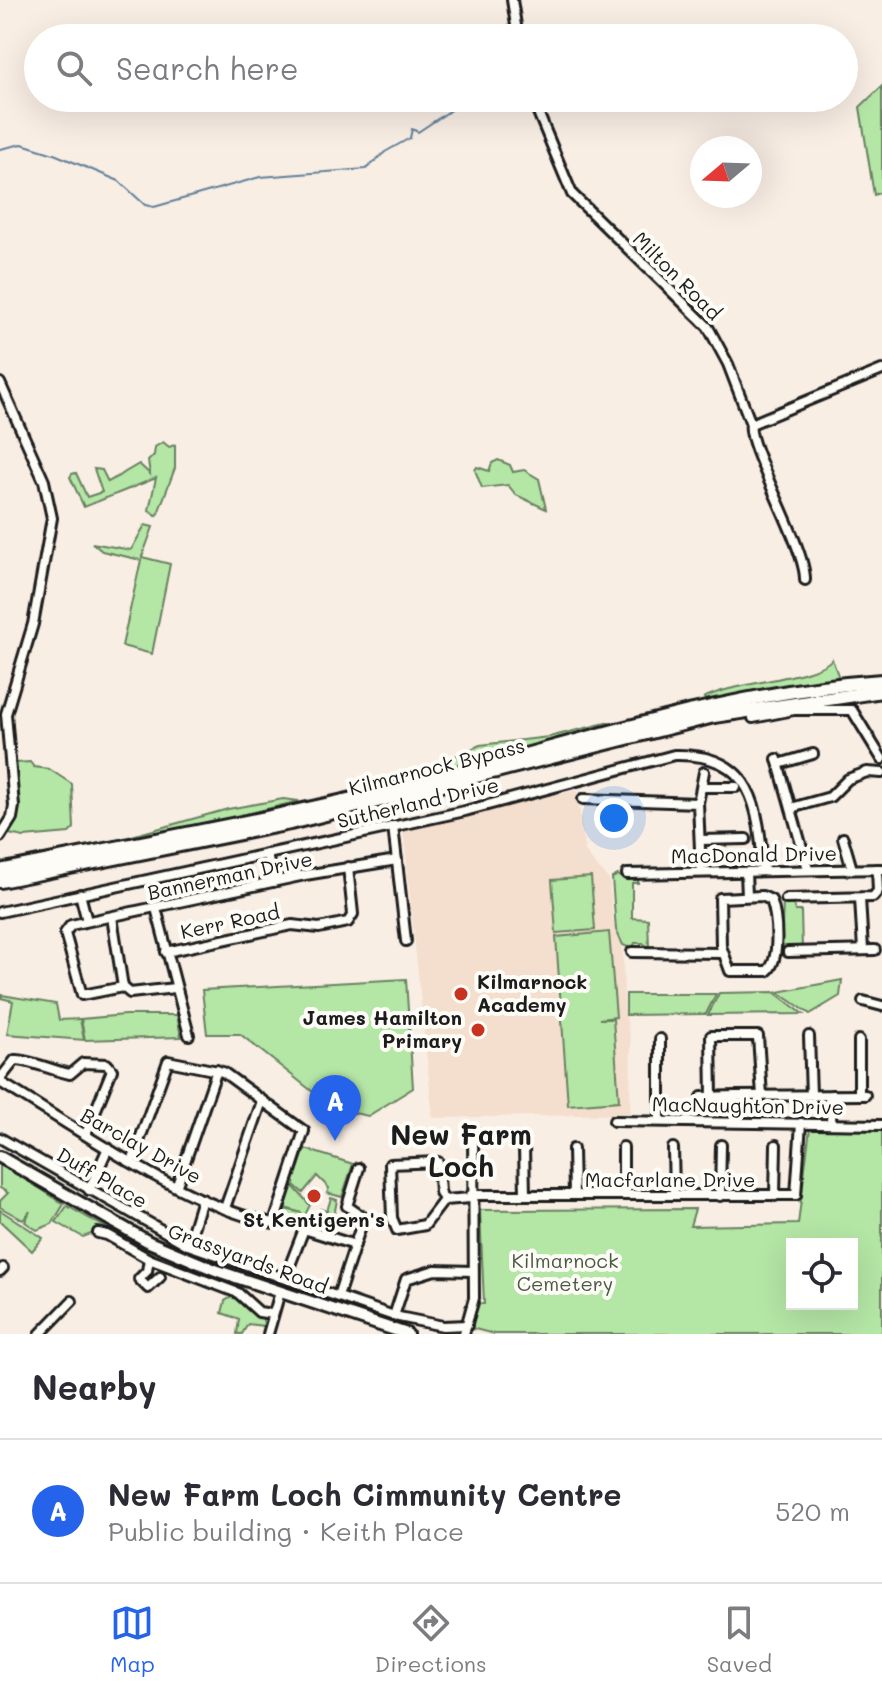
<!DOCTYPE html>
<html lang="en">
<head>
<meta charset="utf-8">
<style>
	body { margin:0; font-family:Mali,sans-serif; background:#f2f2f3; color:#2b2b33 }
	.controls { position:absolute; right:24px; bottom:24px; display:grid; overflow:hidden; border-radius:0px; box-shadow:0 8px 32px #0002 }
	.controls button { width:72px; height:72px; display:grid; place-items:center; padding:0; border:0; border-bottom:2px solid #e1e1e2; background:#fff; color:#2b2b33; font:40px sans-serif }
	.compass { position:absolute; left:690px; top:136px; width:72px; height:72px; border-radius:50%; background:#fff; box-shadow:0 8px 32px #0002; rotate:251deg }
	.you { position:absolute; left:614px; top:818px; width:28px; height:28px; margin:-20px; border:6px solid #fff; border-radius:50%; background:#1a73e8; box-shadow:0 0 0 12px #1a73e833 }
	.badge { display:grid; place-items:center; width:52px; height:52px; border-radius:50%; background:#2563eb; color:#fff; font-size:26px; font-weight:700 }
	.pin { position:absolute; translate:-50% -66px; filter:drop-shadow(0 2px 4px #0008) }
	.pin::after { content:''; position:absolute; top:42px; width:28px; height:24px; background:inherit; clip-path:polygon(0 0,100% 0,50% 100%) }
	.list { margin:0; padding:0; list-style:none }
	h2 { display:flex; justify-content:space-between; align-items:center; height:104px; margin:0; padding:0 32px; font-size:34px }
	h2 small { font-size:26px; font-weight:400; color:#7c7c81 }
	.list li { display:grid; grid-template-columns:52px 1fr auto; gap:24px; align-items:center; box-sizing:border-box; height:144px; padding:0 32px; border-top:2px solid #e1e1e2 }
	.list b { display:block; font-size:30px; white-space:nowrap }
	.list p { margin:0; font-size:26px; white-space:nowrap; color:#7c7c81 }
	.list em { font-size:26px; font-style:normal; color:#7c7c81 }
	.icon { flex:none; width:44px; height:44px; fill:none; stroke:currentColor; stroke-width:2; stroke-linecap:round; stroke-linejoin:round }
	.map { position:relative; flex:none; width:882px; height:1334px; overflow:hidden }
	.search { position:absolute; background:#fff; box-shadow:0 8px 32px #0002; left:24px; right:24px; top:24px; height:88px; display:flex; align-items:center; gap:20px; box-sizing:border-box; padding:0 28px; border-radius:44px; color:#7c7c81; font-size:30px }
	.sheet { height:248px; background:#fff }
	nav { display:flex; justify-content:space-around; align-items:center; box-sizing:border-box; height:112px; border-top:2px solid #e1e1e2; background:#fff; font-size:22px; color:#7c7c81 }
	nav a { display:grid; justify-items:center; gap:4px }
	nav .on { color:#2563eb }
	.map>svg:first-child { display:block }
	.built { fill:#f4decd }
	.green { fill:#b4e6a6; stroke:#688161; stroke-width:2; fill-rule:evenodd }
	.lines { fill:none; stroke-linecap:round; stroke-linejoin:round }
	.stream { stroke:#618099; stroke-width:2 }
	.minor-casing { stroke:#1c1c1c; stroke-width:14 }
	.major-casing { stroke:#1c1c1c; stroke-width:16 }
	.highway-casing { stroke:#1c1c1c; stroke-width:18 }
	.minor { stroke:#fdfcf7; stroke-width:8 }
	.major { stroke:#fdfcf7; stroke-width:10 }
	.highway { stroke:#fdfcf7; stroke-width:12 }
	.poi-dot { fill:#c8321e; stroke:#fdfcf7; stroke-width:3 }
	.labels { text-anchor:middle; stroke-width:8; stroke-linejoin:round; paint-order:stroke }
	.street-label { font-size:20px; fill:#1c1c1c; stroke:#fdfcf7 }
	.poi-label { font-size:20px; font-weight:bold; fill:#1c1c1c; stroke:#fdfcf7; text-anchor:start }
	.park-label { font-size:20px; fill:#4a5945; stroke:#fdfcf7 }
	.district-label { font-size:28px; font-weight:bold; fill:#1c1c1c; stroke:#fdfcf7 }
</style>
</head>
<body>
<div class="map">
<svg width="882" height="1334" viewBox="0 0 882 1334">
	<rect width="100%" height="100%" fill="#f9eee4"/>
	<filter id="ink" filterUnits="userSpaceOnUse"><feTurbulence type="fractalNoise" baseFrequency=".0125" numOctaves="2"/><feDisplacementMap in="SourceGraphic" scale="16" xChannelSelector="R" yChannelSelector="G"/><feConvolveMatrix kernelMatrix="1 2 1 2 8 2 1 2 1" color-interpolation-filters="sRGB"/></filter>
	<g filter="url(#ink)">
		<polygon class="built" points="577,790 585,852 609,880 613,921 623,950 624,1007 631,1042 630,1114 433,1118 403,829"/>
		<g class="green">
			<polygon points="882,86 882,192 874,195 860,107"/>
			<polygon points="163,442 169,447 175,445 175,468 157,516 149,510 156,478 84,507 70,477 72,474 76,473 87,497 102,492 94,469 102,470 108,482 139,464 150,474 148,461 154,455 155,447"/>
			<polygon points="498,460 510,465 513,472 524,470 539,479 546,509 516,495 508,485 482,488 475,470 477,467 489,471 492,463"/>
			<polygon points="145,525 153,527 142,557 170,564 152,654 122,646 141,560 102,551 92,543 131,550"/>
			<path d="M 832,659 L 839,678 L 707,701 L 704,698 C 733,682 817,678 832,659 Z"/>
			<polygon points="610,722 580,734 424,774 424,770 480,745 549,737"/>
			<path d="M 30,762 L 34,767 L 49,769 L 72,784 L 74,828 L 69,833 L 24,837 L 9,834 C 24,813 18,786 15,763 Z"/>
			<polygon points="283,799 299,801 198,826 121,839 228,809"/>
			<polygon points="618,875 624,879 630,875 638,878 638,883 632,883 632,918 648,919 649,948 643,943 635,943 632,949 623,945 616,930 612,878"/>
			<polygon points="591,877 595,930 556,933 552,880"/>
			<polygon points="783,903 793,903 795,911 801,911 802,948 781,946"/>
			<polygon points="609,932 616,1017 599,1019 613,1019 619,1101 568,1105 556,937"/>
			<polygon points="406,979 413,1088 368,1116 317,1105 313,1092 240,1034 207,1034 202,990"/>
			<polygon points="842,980 840,996 810,1014 778,992"/>
			<polygon points="774,992 803,1014 708,1015 719,993"/>
			<polygon points="626,994 716,994 706,1014 626,1015"/>
			<polygon points="2,995 56,1004 59,1020 80,1019 84,1040 7,1034 13,1001 1,998"/>
			<polygon points="125,1015 177,1015 181,1037 85,1040 81,1019"/>
			<path d="M 810,1128 L 882,1129 L 882,1334 L 494,1334 L 471,1328 L 479,1304 L 484,1304 L 480,1210 L 695,1209 L 690,1226 L 798,1224 ZM 792,1244 L 852,1244 L 852,1304 L 792,1304 Z"/>
			<polygon points="305,1149 353,1164 342,1197 327,1193 329,1188 317,1176 303,1193 293,1184"/>
			<polygon points="0,1163 64,1204 52,1224 37,1230 25,1222 30,1211 23,1220 0,1207 0,1201 8,1193 0,1188"/>
			<polygon points="292,1185 310,1205 305,1215 317,1218 320,1209 327,1211 331,1198 337,1200 331,1232 282,1217 285,1209 302,1213 285,1208"/>
			<polygon points="67,1206 132,1242 188,1267 188,1272 131,1246 132,1242 129,1245 99,1231 83,1237 56,1222"/>
			<polygon points="0,1210 43,1238 32,1251 0,1221"/>
			<polygon points="235,1295 263,1318 264,1326 248,1324 242,1334 237,1334 239,1319 222,1313 225,1301"/>
		</g>
		<g class="lines">
			<g class="stream">
				<polyline points="512,23 514,37"/>
				<polyline points="0,149 22,144 54,154 119,181 145,205 154,207 260,177 366,169 385,152 410,138 412,129 418,132 469,98"/>
			</g>
			<g class="minor-casing">
				<g id="minor">
					<polyline points="512,0 518,38"/>
					<path d="M 532,98 L 572,194 L 708,327 L 728,364 L 751,424 C 745,444 806,547 805,580"/>
					<polyline points="0,383 44,481 52,518 33,624 6,714 14,806 12,818 0,837"/>
					<polyline points="751,424 882,370"/>
					<polyline points="753,718 794,710 852,710 882,759"/>
					<polyline points="777,759 808,869"/>
					<polyline points="779,764 813,754"/>
					<polyline points="703,787 736,787"/>
					<polyline points="583,799 698,803 701,872"/>
					<polyline points="698,803 704,772"/>
					<polyline points="791,808 830,797 848,779 867,772 882,773"/>
					<polyline points="393,826 406,941"/>
					<polyline points="843,838 852,869"/>
					<polyline points="700,840 746,839"/>
					<polyline points="267,854 273,882"/>
					<polyline points="746,872 747,896"/>
					<polyline points="627,874 882,869"/>
					<polyline points="80,894 87,921"/>
					<path d="M 762,896 L 771,900 C 777,916 781,960 767,971 L 730,971 L 721,946 L 720,898 Z"/>
					<polyline points="860,898 863,950"/>
					<polyline points="786,899 873,897 878,891 877,869"/>
					<polyline points="156,908 189,1035"/>
					<path d="M 0,912 L 465,811 L 674,755 C 753,753 759,806 763,871"/>
					<polyline points="112,917 123,987 130,993 175,988"/>
					<polyline points="166,952 292,925 319,928 348,922 353,914 348,867"/>
					<polyline points="632,952 722,953"/>
					<polyline points="788,952 875,950"/>
					<polyline points="123,987 82,995 65,933 71,925 305,875 397,860"/>
					<polyline points="863,1001 882,1006"/>
					<polyline points="809,1036 811,1095"/>
					<polyline points="859,1040 859,1095"/>
					<path d="M 0,1079 L 15,1060 C 28,1059 53,1071 70,1074 L 83,1063 L 107,1064 L 112,1070 L 86,1134"/>
					<path d="M 0,1082 C 75,1127 190,1209 274,1223 L 304,1131 L 223,1072 L 168,1061 L 132,1161"/>
					<polyline points="735,1096 865,1095"/>
					<polyline points="702,1097 735,1096 734,1122"/>
					<polyline points="712,1097 711,1036 758,1036 762,1096"/>
					<polyline points="660,1120 660,1039"/>
					<polyline points="614,1121 882,1125"/>
					<polyline points="831,1124 832,1095"/>
					<polyline points="0,1138 188,1245 394,1316 443,1326 467,1325"/>
					<polyline points="524,1146 525,1195"/>
					<polyline points="623,1147 623,1195"/>
					<polyline points="673,1148 674,1195"/>
					<polyline points="573,1149 574,1195"/>
					<polyline points="177,1185 217,1070"/>
					<polyline points="89,1190 108,1148"/>
					<polyline points="471,1195 796,1195 801,1123"/>
					<polyline points="720,1196 721,1145"/>
					<polyline points="775,1196 776,1145"/>
					<polyline points="444,1200 440,1192 438,1162 390,1164 392,1218 397,1230 425,1225 444,1200 471,1198"/>
					<polyline points="225,1208 262,1101"/>
					<polyline points="98,1233 107,1235 149,1259 238,1293 259,1312 272,1314"/>
					<polyline points="188,1245 202,1199"/>
					<polyline points="149,1259 147,1271 139,1279 148,1288 160,1277"/>
					<polyline points="0,1271 3,1268"/>
					<polyline points="285,1278 304,1229 355,1245"/>
					<polyline points="338,1296 361,1226 363,1217 347,1206 359,1168"/>
					<polyline points="394,1316 406,1279 435,1270 473,1271"/>
					<polyline points="40,1334 72,1301"/>
					<polyline points="268,1334 280,1292"/>
					<polyline points="464,1334 474,1298 473,1130"/>
				</g>
			</g>
			<g class="major-casing">
				<polyline id="major" points="0,1157 149,1242 218,1271 407,1334"/>
			</g>
			<g class="highway-casing">
				<g id="highway">
					<path d="M 0,871 C 142,842 286,817 427,781 C 576,744 728,691 882,681"/>
					<polyline points="0,881 290,823 714,716 882,691"/>
				</g>
			</g>
			<use href="#minor" class="minor"/>
			<use href="#major" class="major"/>
			<use href="#highway" class="highway"/>
		</g>
	</g>
	<g class="poi-dot">
		<circle cx="461" cy="994" r="8"/>
		<circle cx="478" cy="1030" r="8"/>
		<circle cx="314" cy="1196" r="8"/>
	</g>
	<g class="labels">
		<g class="street-label">
			<text transform="translate(677 276) rotate(45)" y="7">Milton Road</text>
			<text transform="translate(437 767) rotate(-14)" y="7">Kilmarnock Bypass</text>
			<text transform="translate(418 803) rotate(-13)" y="7">Sutherland Drive</text>
			<text transform="translate(754 855) rotate(-1)" y="7">MacDonald Drive</text>
			<text transform="translate(230 876) rotate(-12)" y="7">Bannerman Drive</text>
			<text transform="translate(230 922) rotate(-12)" y="7">Kerr Road</text>
			<text transform="translate(748 1106) rotate(1)" y="7">MacNaughton Drive</text>
			<text transform="translate(141 1146) rotate(29)" y="7">Barclay Drive</text>
			<text transform="translate(102 1178) rotate(30)" y="7">Duff Place</text>
			<text x="670" y="1187">Macfarlane Drive</text>
			<text transform="translate(248 1259) rotate(20)" y="7">Grassyards Road</text>
		</g>
		<g class="poi-label">
			<text x="477" y="989">Kilmarnock<tspan x="477" dy="23">Academy</tspan></text>
			<text x="462" y="1025" text-anchor="end">James Hamilton<tspan x="462" dy="23">Primary</tspan></text>
			<text x="314" y="1227" text-anchor="middle">St Kentigern's</text>
		</g>
		<g class="park-label">
			<text x="565" y="1268">Kilmarnock<tspan x="565" dy="23">Cemetery</tspan></text>
		</g>
		<g class="district-label">
			<text x="461" y="1145">New Farm<tspan x="461" dy="32">Loch</tspan></text>
		</g>
	</g>
</svg>
<div class="controls">
<button><svg class="icon" aria-label="locate" viewBox="0 0 24 24"><circle cx="12" cy="12" r="6"/><path d="M12 2v4M12 18v4M2 12h4M18 12h4"/></svg></button>
</div>
<svg class="compass" viewBox="-18 -18 36 36"><path d="M0-13l5 13h-10z" fill="#e53935"/><path d="M0 13l5-13h-10z" fill="#7c7c81"/></svg>
<div class="you"></div>
<div class="pin badge" style="left:335px;top:1141px">A</div>
<div class="search"><svg class="icon" aria-label="search" viewBox="0 0 24 24"><circle cx="10" cy="10" r="6"/><path d="M15 15l6 6"/></svg>Search here</div>
</div>
<section class="sheet">
<h2>Nearby<small></small></h2>
<ul class="list">
<li><span class="badge">A</span><div><b>New Farm Loch Cimmunity Centre</b><p>Public building · Keith Place</p></div><em>520 m</em></li>
</ul>
</section>
<nav>
<a class="on"><svg class="icon" aria-label="map" viewBox="0 0 24 24"><path d="M3 6l6-2 6 2 6-2v14l-6 2-6-2-6 2zM9 4v14M15 6v14"/></svg>Map</a>
<a><svg class="icon" aria-label="directions" viewBox="0 0 24 24"><path d="M12 3l9 9-9 9-9-9zM9 14v-3h6M13 9l2 2-2 2"/></svg>Directions</a>
<a><svg class="icon" aria-label="saved" viewBox="0 0 24 24"><path d="M7 4h10v16l-5-4-5 4z"/></svg>Saved</a>
</nav>
</body>
</html>
